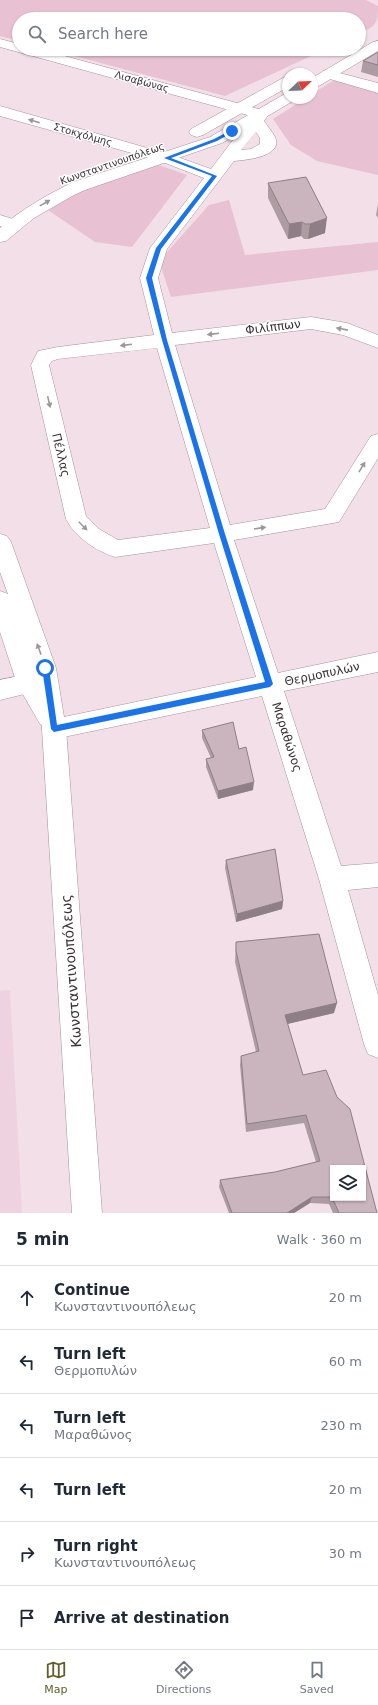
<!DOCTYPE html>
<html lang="en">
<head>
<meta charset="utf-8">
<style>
	body { margin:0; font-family:"DejaVu Sans",sans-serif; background:#f2f2f3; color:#1f2937 }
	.controls { position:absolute; right:12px; bottom:12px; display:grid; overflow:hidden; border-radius:0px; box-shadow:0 1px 3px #0004 }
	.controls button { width:36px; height:36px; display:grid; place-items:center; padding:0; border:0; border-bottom:1px solid #e0e1e3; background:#fff; color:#1f2937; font:20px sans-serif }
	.compass { position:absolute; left:282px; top:68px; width:36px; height:36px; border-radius:50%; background:#fff; box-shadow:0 1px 3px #0004; rotate:67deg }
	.stop { position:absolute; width:12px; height:12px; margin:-9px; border:3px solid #1a73e8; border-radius:50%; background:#fff }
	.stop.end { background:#1a73e8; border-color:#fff; box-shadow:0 1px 4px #0008 }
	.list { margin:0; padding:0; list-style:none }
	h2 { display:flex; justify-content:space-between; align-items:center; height:52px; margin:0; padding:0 16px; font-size:17px }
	h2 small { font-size:13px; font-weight:400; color:#747a83 }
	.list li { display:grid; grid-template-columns:26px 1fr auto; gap:12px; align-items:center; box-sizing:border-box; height:64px; padding:0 16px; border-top:1px solid #e0e1e3 }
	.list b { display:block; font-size:15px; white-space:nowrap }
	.list p { margin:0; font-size:13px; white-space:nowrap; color:#747a83 }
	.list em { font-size:13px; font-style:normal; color:#747a83 }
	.icon { flex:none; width:22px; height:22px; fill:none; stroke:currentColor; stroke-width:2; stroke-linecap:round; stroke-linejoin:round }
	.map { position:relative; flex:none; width:378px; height:1213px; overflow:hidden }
	.search { position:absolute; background:#fff; box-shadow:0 1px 3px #0004; left:12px; right:12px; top:12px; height:44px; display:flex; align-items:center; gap:10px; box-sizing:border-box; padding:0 14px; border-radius:22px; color:#747a83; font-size:15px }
	.sheet { height:436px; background:#fff }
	nav { display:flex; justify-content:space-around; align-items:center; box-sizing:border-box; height:56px; border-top:1px solid #e0e1e3; background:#fff; font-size:11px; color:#747a83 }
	nav a { display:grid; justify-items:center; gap:2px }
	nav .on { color:#5f5f2c }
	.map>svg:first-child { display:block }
	.built { fill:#eed2df }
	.green { fill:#e8c1d3 }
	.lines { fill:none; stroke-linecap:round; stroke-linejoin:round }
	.minor-casing { stroke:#a5929a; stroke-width:1 }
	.major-casing { stroke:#a5929a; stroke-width:1 }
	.minor { fill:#fff; fill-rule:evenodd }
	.major { fill:#fff; fill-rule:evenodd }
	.wall { fill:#ae9ca3 }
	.shaded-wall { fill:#8d7f85 }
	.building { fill:#cab5be; stroke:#8d7f85; fill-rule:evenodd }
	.oneway { fill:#9c989a }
	.route { fill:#1a73e8 }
	.labels { text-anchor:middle; stroke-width:3; stroke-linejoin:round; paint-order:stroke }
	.far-street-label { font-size:10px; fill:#3a3236; stroke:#fff }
	.street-label { font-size:12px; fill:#3a3236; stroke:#fff }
	.near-street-label { font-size:14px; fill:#3a3236; stroke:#fff }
</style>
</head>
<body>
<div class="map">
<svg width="378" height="1213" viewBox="0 0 378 1213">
	<rect width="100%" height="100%" fill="#f3dfe8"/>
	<polygon class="built" points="10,990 22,1213 0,1213 0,991"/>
	<g class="green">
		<path d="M 0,0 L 366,0 L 378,6 C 378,25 375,26 359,34 L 359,19 L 19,19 L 19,41 L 0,36 Z"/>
		<polygon points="48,49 326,49 225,96"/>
		<polygon points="344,74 378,86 378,175 317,161 291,145 273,119 306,98 312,98 312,94"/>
		<polygon points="156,164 187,175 132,247 95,242 45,208 117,175"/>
		<polygon points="229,200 245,255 378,242 378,270 171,297 159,261 209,205"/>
	</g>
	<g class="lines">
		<g class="minor-casing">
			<g id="minor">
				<path d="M 0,39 L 19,44 L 19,49 L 39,49 L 266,111 L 269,114 L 264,121 C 267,126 272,131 275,137 C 284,157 245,160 234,161 L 167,249 L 158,278 L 172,333 L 311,317 L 347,323 L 378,335 L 378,348 L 343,335 L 311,329 L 175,345 L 230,525 L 325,509 L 371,436 L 378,434 L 378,458 L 339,522 L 234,540 L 278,673 L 378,652 L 378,672 L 284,691 L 341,866 L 378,863 L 378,887 L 348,890 L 378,995 L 378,1058 L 368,1054 L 364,1044 L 319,879 L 262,696 L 54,739 L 46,736 L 42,729 L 46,722 L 54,719 L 256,677 L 214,543 L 115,557 C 96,551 75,537 66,519 L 31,365 L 38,351 L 58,347 L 154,335 L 140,278 L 150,248 L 204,178 L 160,161 L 0,116 L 0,106 L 172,155 L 211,169 L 251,116 L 0,47 ZM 256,132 L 260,138 L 260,144 L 251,149 L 241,150 ZM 157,348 L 210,528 L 118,540 L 99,529 L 86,516 L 49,365 L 52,361 L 58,359 Z"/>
				<polygon points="328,70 378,83 378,93 323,77 321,74 323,71"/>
				<polygon points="0,215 19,221 21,225 19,229 13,230 0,226"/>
				<polygon points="29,674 37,677 41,684 37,691 0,700 0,680"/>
			</g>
		</g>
		<g class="major-casing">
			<g id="major">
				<polygon points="378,41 378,51 317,87 312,89 312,78 373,42"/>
				<polygon points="288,76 288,87 203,135 197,137 191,135 189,132 191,129 283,78"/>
				<path d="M 288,93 L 288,98 L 296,98 L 293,101 L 222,143 L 85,190 L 74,195 L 34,218 L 6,241 L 0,242 L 0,228 C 22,209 47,195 73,182 L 210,137 L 283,95 Z"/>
				<polygon points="0,534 7,536 11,542 56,668 66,729 102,1213 72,1213 42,729 42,725 40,724 17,684 0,632 0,591 8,594 0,572"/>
			</g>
		</g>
		<use href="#minor" class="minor"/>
		<use href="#major" class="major"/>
	</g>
	<g class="wall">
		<polygon points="378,52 378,77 361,72 363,61"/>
		<polygon points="268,183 325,233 308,239 304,239 301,236 288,239 268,198"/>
		<polygon points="378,204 378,218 376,215"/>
		<polygon points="202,730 239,749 253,790 218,799 206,767 206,759 211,758 202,738"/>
		<polygon points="226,860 283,901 282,909 236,922 225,868"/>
		<polygon points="236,942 334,1013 287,1024 303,1075 377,1213 333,1213 329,1204 310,1203 294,1213 229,1213 219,1187 220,1180 275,1172 316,1162 304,1123 246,1132 240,1065 241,1056 256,1052 235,962"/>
	</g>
	<g class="shaded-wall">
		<polygon points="327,218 325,233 308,239 310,224"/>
		<polygon points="302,222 301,236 288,239 289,224"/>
		<polygon points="254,782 253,790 218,799 218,791"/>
		<polygon points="283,901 282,909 236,922 237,914"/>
		<polygon points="337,1003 334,1013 283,1025 285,1015"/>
		<polygon points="312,1197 310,1203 294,1213 287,1213"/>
	</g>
	<g class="building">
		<polygon points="378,52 378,65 363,61"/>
		<polygon points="306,177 327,218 310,224 305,224 302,222 289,224 268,183"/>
		<polygon points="233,722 239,749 246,747 254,782 218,791 206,759 214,757 202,730"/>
		<polygon points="275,849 283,901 237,914 226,860"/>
		<path d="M 319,934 L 337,1003 L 285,1015 L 303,1075 L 326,1070 L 337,1097 L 350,1109 L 377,1213 L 339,1213 L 332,1197 L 312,1197 L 287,1213 L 232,1213 L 220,1180 L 275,1172 L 320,1161 L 306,1115 L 247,1124 L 241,1056 L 259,1051 L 236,951 L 236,942 ZM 333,1168 L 363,1168 L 363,1198 L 333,1198 Z"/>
	</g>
	<defs><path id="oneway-solid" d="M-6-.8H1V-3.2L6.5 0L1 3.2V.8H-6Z"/></defs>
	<g class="oneway">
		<use href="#oneway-solid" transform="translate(34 121) rotate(-164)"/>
		<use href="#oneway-solid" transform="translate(45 203) rotate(-29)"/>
		<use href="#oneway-solid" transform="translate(342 329) rotate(-169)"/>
		<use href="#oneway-solid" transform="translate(213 334) rotate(173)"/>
		<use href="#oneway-solid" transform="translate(126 345) rotate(173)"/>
		<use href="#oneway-solid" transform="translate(49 402) rotate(77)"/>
		<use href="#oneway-solid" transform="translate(362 467) rotate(-59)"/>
		<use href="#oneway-solid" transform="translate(83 526) rotate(45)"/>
		<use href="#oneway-solid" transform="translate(260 528) rotate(-9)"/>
		<use href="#oneway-solid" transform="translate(39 649) rotate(-110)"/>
	</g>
	<polygon class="route" points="231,130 235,131 217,141 171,158 217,176 161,249 152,278 167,340 225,534 273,684 270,687 54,732 51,729 42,668 45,665 49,668 57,725 265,682 219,534 162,340 146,278 156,248 212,176 164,158 214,139"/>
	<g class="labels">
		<g class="far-street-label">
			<text transform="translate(142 81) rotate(15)" y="4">Λισαβώνας</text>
			<text transform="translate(83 134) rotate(16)" y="4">Στοκχόλμης</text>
			<text transform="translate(112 163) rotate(-19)" y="4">Κωνσταντινουπόλεως</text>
		</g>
		<g class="street-label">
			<text transform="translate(273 327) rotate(-7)" y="4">Φιλίππων</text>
			<text transform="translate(61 455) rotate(77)" y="4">Πέλλας</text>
			<text transform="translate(322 674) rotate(-12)" y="4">Θερμοπυλών</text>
			<text transform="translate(287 737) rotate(72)" y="4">Μαραθώνος</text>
		</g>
		<g class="near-street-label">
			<text transform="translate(71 971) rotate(-94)" y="5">Κωνσταντινουπόλεως</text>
		</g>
	</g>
</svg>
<div class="controls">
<button><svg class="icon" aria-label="layers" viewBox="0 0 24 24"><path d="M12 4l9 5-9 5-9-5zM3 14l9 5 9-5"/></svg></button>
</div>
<svg class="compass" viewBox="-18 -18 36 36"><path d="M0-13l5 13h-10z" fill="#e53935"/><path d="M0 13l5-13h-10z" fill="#747a83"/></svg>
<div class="stop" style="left:45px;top:668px"></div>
<div class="stop end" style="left:232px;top:131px"></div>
<div class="search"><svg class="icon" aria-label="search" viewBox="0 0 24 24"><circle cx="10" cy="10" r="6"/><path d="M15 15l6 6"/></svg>Search here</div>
</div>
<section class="sheet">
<h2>5 min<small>Walk · 360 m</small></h2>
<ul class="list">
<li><svg class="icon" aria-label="ahead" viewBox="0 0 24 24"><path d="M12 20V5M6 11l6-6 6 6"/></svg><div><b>Continue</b><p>Κωνσταντινουπόλεως</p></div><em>20 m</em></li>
<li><svg class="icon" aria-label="left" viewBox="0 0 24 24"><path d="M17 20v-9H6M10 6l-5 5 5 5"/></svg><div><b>Turn left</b><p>Θερμοπυλών</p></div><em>60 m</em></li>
<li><svg class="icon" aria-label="left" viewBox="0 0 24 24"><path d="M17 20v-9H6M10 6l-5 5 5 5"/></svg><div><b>Turn left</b><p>Μαραθώνος</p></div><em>230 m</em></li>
<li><svg class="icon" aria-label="left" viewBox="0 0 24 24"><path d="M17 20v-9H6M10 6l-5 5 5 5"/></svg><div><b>Turn left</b></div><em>20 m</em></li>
<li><svg class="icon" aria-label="right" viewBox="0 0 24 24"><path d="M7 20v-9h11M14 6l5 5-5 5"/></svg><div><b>Turn right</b><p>Κωνσταντινουπόλεως</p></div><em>30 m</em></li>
<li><svg class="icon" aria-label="arrive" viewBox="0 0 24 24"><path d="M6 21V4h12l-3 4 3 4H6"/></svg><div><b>Arrive at destination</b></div></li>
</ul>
</section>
<nav>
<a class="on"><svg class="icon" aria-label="map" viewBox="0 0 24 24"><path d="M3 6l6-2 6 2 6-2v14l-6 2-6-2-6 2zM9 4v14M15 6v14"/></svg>Map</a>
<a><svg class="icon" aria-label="directions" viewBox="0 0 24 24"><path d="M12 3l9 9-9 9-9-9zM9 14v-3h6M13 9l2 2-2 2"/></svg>Directions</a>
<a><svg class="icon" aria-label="saved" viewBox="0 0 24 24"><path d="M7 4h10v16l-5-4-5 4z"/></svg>Saved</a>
</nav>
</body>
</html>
